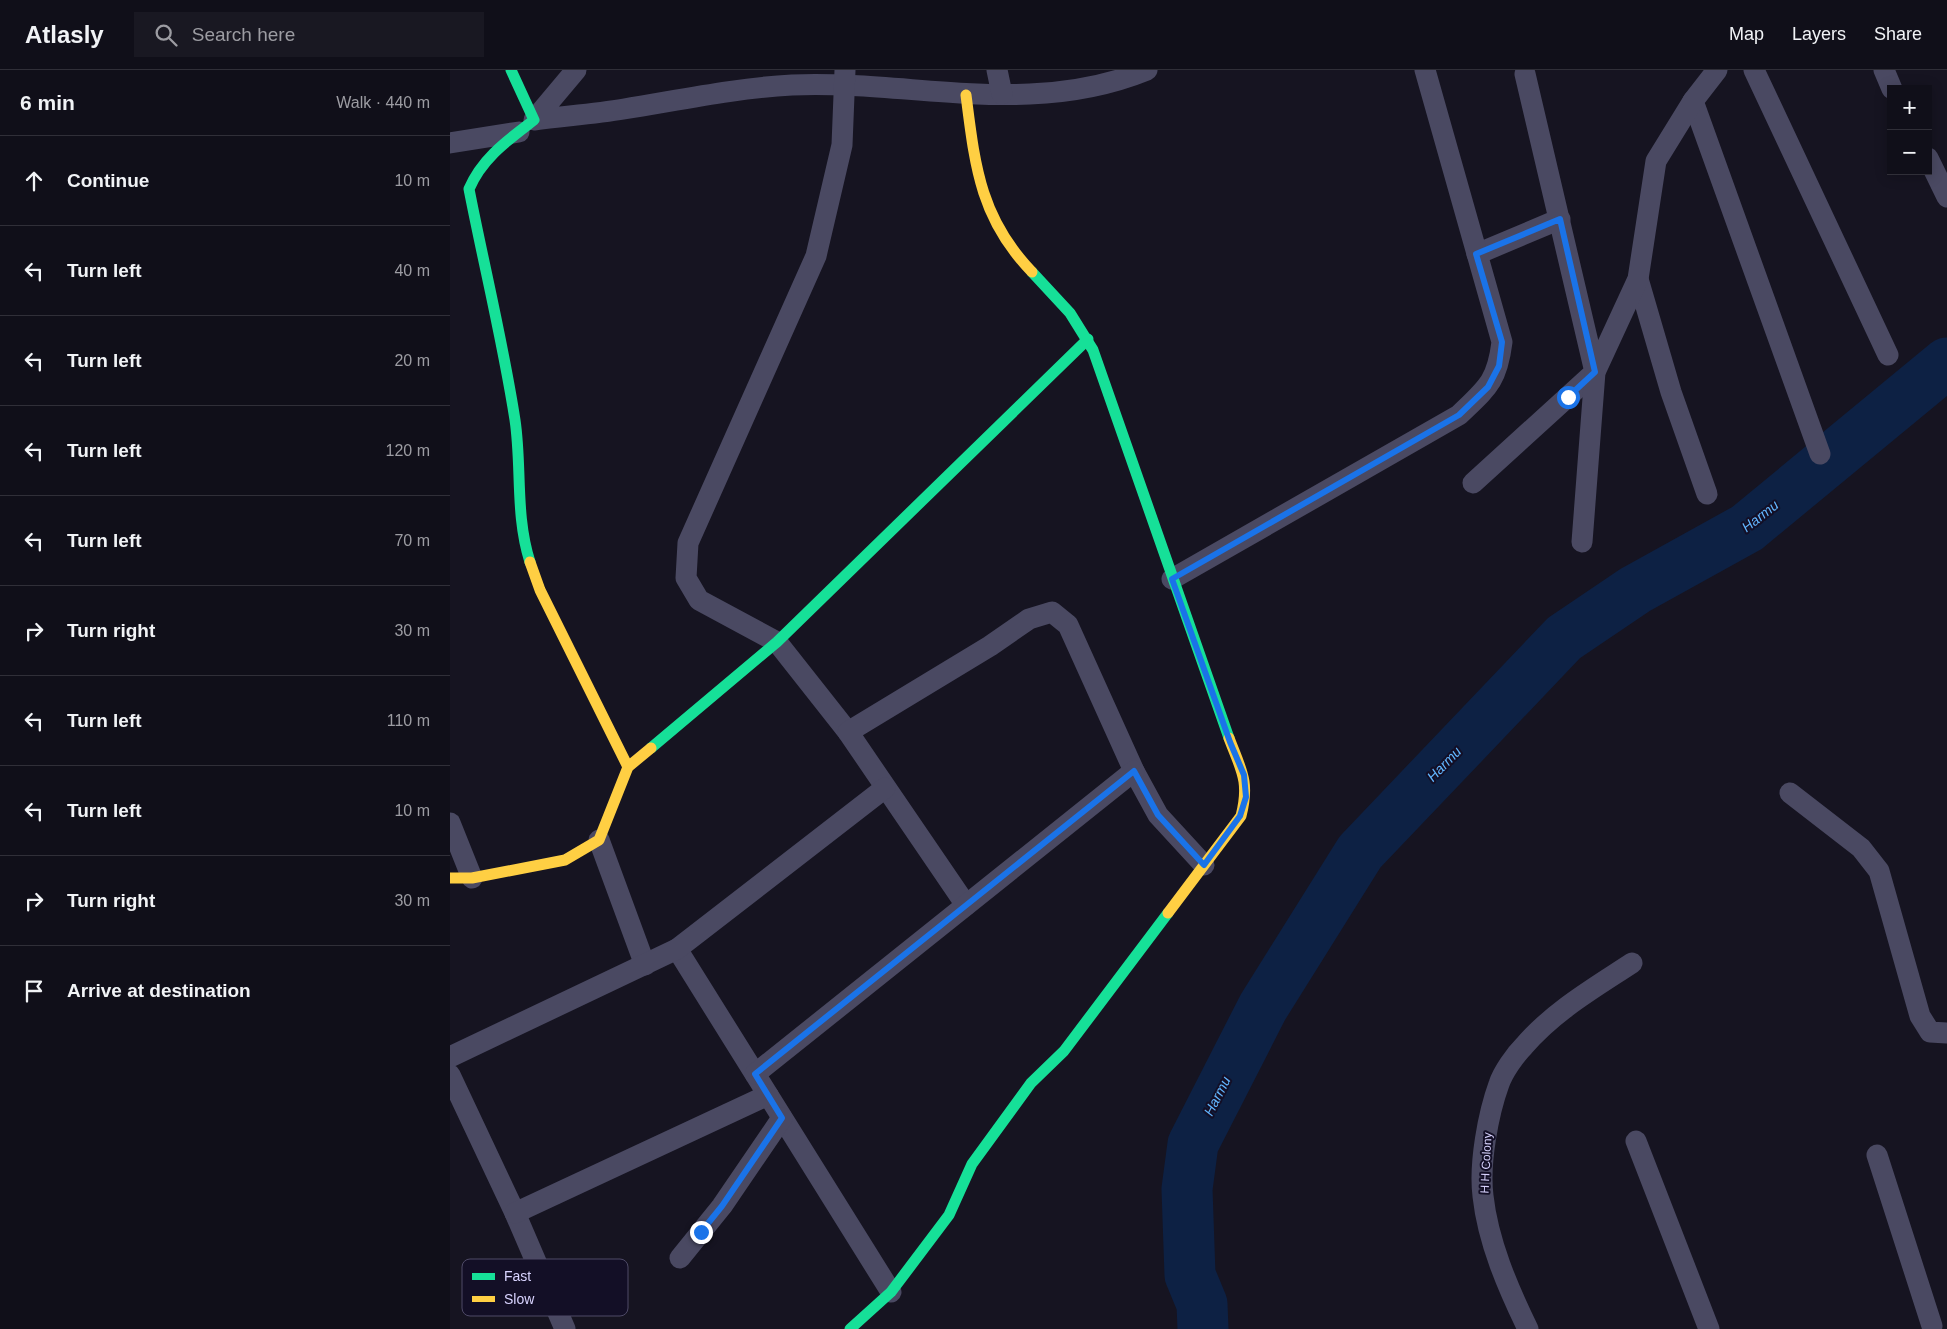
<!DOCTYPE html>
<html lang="en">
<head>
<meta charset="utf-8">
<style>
	body { margin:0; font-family:Arial,sans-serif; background:#191822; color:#f1f3f6 }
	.controls { position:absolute; right:15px; top:15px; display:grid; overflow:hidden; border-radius:0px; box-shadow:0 2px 12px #0003 }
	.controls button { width:45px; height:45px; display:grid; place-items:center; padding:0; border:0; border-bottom:1px solid #302f38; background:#100f19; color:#f1f3f6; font:25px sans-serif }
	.stop { position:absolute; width:15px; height:15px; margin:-11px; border:4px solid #1a73e8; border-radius:50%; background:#fff }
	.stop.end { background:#1a73e8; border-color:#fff; box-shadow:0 1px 5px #0008 }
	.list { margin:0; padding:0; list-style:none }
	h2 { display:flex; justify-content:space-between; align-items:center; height:65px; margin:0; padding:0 20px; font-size:21px }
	h2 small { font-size:16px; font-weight:400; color:#9c9ca2 }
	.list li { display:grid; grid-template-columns:32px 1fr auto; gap:15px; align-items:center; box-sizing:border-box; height:90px; padding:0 20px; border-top:1px solid #302f38 }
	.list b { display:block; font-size:19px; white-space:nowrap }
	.list em { font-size:16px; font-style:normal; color:#9c9ca2 }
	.icon { flex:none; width:28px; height:28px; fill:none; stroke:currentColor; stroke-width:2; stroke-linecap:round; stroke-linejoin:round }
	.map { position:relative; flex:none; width:1497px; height:1259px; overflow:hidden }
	header { display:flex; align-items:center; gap:30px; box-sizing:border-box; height:70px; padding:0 25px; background:#100f19; border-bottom:1px solid #302f38 }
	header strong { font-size:24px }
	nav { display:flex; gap:28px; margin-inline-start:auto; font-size:18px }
	.search { width:350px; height:45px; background:#191822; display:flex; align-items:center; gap:12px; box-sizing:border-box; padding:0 18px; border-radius:0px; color:#9c9ca2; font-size:19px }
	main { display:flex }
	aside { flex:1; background:#100f19 }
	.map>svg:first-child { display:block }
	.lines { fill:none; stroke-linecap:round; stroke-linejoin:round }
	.river { stroke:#0d2144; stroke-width:51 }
	.street { stroke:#4a4962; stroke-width:21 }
	.fast { stroke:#16e098; stroke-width:11 }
	.slow { stroke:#ffcf43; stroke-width:11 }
	.route { stroke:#1a73e8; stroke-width:6 }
	.labels { text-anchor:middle; stroke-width:4; stroke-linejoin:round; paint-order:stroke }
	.street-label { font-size:12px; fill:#d9d4ff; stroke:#130f26 }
	.water-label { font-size:14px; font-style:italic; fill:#62b6ff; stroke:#130f26 }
	.key { fill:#130f26; stroke:#4e4a67; stroke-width:1 }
	.key-label { font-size:14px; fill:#d9d4ff }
</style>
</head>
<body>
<header>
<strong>Atlasly</strong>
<div class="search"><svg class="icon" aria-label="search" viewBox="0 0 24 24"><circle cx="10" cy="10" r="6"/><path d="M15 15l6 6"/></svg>Search here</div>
<nav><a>Map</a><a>Layers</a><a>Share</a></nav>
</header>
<main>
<aside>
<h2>6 min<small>Walk · 440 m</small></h2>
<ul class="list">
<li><svg class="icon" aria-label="ahead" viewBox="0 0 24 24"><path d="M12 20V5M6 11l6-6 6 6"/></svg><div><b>Continue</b></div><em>10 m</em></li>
<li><svg class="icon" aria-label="left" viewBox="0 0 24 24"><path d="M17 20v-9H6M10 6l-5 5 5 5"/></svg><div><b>Turn left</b></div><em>40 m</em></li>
<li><svg class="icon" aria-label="left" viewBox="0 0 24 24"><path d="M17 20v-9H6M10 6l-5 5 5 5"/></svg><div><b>Turn left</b></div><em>20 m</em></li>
<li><svg class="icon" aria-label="left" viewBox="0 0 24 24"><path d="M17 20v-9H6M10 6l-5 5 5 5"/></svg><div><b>Turn left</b></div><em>120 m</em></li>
<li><svg class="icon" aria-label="left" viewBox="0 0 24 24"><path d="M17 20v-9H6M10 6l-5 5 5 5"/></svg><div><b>Turn left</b></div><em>70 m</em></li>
<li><svg class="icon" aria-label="right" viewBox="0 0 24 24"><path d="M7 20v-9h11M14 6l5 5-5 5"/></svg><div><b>Turn right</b></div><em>30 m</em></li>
<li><svg class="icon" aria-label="left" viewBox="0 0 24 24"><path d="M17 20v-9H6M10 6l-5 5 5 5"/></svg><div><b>Turn left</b></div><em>110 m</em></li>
<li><svg class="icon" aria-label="left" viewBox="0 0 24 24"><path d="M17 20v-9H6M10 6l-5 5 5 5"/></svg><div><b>Turn left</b></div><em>10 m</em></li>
<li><svg class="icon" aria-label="right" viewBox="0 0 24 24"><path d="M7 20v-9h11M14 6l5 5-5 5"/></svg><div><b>Turn right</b></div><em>30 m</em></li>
<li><svg class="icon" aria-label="arrive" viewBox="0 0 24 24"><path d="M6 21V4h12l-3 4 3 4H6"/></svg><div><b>Arrive at destination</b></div></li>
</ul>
</aside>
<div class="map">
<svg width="1497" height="1259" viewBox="0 0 1497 1259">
	<rect width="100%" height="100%" fill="#161421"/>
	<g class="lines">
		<polyline class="river" points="753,1259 752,1234 740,1205 737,1119 743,1074 813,937 910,782 1114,568 1185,520 1297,458 1497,293"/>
		<g class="street">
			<path d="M 126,0 L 84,50 C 114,46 144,44 174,39 C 230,30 286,18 342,15 C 463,10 579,48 697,0"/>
			<polyline points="395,0 392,75 366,186 238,473 236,508 249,530 327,572 398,662"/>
			<polyline points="547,0 552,24"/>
			<polyline points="1304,0 1438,285"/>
			<polyline points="1434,0 1442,19"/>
			<polyline points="1243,31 1370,384"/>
			<polyline points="0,73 69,62"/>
			<polyline points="1478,88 1497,127"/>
			<polyline points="1027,184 1110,149"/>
			<polyline points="1188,209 1221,322 1257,424"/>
			<polyline points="1023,413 1145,302 1075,4"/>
			<polyline points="1132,472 1145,302 1188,209 1206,91 1243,31 1267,0"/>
			<path d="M 722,509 L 1009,345 C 1037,318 1047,312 1052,272 L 975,0"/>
			<polyline points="1340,723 1411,778 1429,801 1470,946 1480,962 1497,963"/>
			<polyline points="0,753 22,808"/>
			<polyline points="149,770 195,895"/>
			<polyline points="516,835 398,662 540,576 579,549 602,542 618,555 684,701 708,745 754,795"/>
			<polyline points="227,879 441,1222"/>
			<polyline points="0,987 227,879 435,718"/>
			<polyline points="305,1004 684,701"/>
			<polyline points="0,1005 65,1143 115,1259"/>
			<polyline points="1186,1071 1259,1259"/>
			<polyline points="1427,1085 1482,1256"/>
			<polyline points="65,1143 318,1025"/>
			<polyline points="230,1188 272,1136 332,1048"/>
			<path d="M 1078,1259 C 1058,1218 1038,1172 1033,1126 C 1029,1094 1038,1044 1049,1014 C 1053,1002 1065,985 1074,976 C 1104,941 1144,918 1182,893"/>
		</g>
		<g class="fast">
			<path d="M 61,0 L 84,50 C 58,70 32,88 19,119 C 34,196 53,272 65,350 C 72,397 65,445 80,492"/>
			<polyline points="582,202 620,243 643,280 779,668"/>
			<polyline points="201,678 327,572 638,269"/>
			<polyline points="400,1259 441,1222 499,1145 522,1094 581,1013 614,981 718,843"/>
		</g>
		<g class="slow">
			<path d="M 516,25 C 525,96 530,148 582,202"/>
			<polyline points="80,492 90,520 178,697"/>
			<polyline points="0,808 22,808 115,790 149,770 178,697 201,678"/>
			<path d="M 718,843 L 791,746 C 800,711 791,700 779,668"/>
		</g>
	</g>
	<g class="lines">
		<polyline class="route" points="251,1162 272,1136 332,1048 305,1004 684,701 708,745 754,795 790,746 796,727 794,705 780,672 722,509 1009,345 1038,317 1049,296 1052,272 1026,184 1110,149 1145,302 1118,327"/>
	</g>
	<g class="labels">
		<g class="street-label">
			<text transform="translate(1036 1093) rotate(-87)" y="4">H H Colony</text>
		</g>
		<g class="water-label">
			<text transform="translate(1310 446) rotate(-38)" y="5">Harmu</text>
			<text transform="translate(994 694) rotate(-46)" y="5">Harmu</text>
			<text transform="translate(767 1026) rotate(-63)" y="5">Harmu</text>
		</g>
	</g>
	<rect x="12" y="1189" width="166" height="57" rx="8" class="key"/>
	<rect x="22" y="1203" width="23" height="7" fill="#16e098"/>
	<rect x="22" y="1226" width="23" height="6" fill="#ffcf43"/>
	<g class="key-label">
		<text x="54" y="1211">Fast</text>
		<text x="54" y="1234">Slow</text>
	</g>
</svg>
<div class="controls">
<button>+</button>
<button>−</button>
</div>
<div class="stop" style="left:1118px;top:327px"></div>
<div class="stop end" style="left:251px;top:1162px"></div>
</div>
</main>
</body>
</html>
